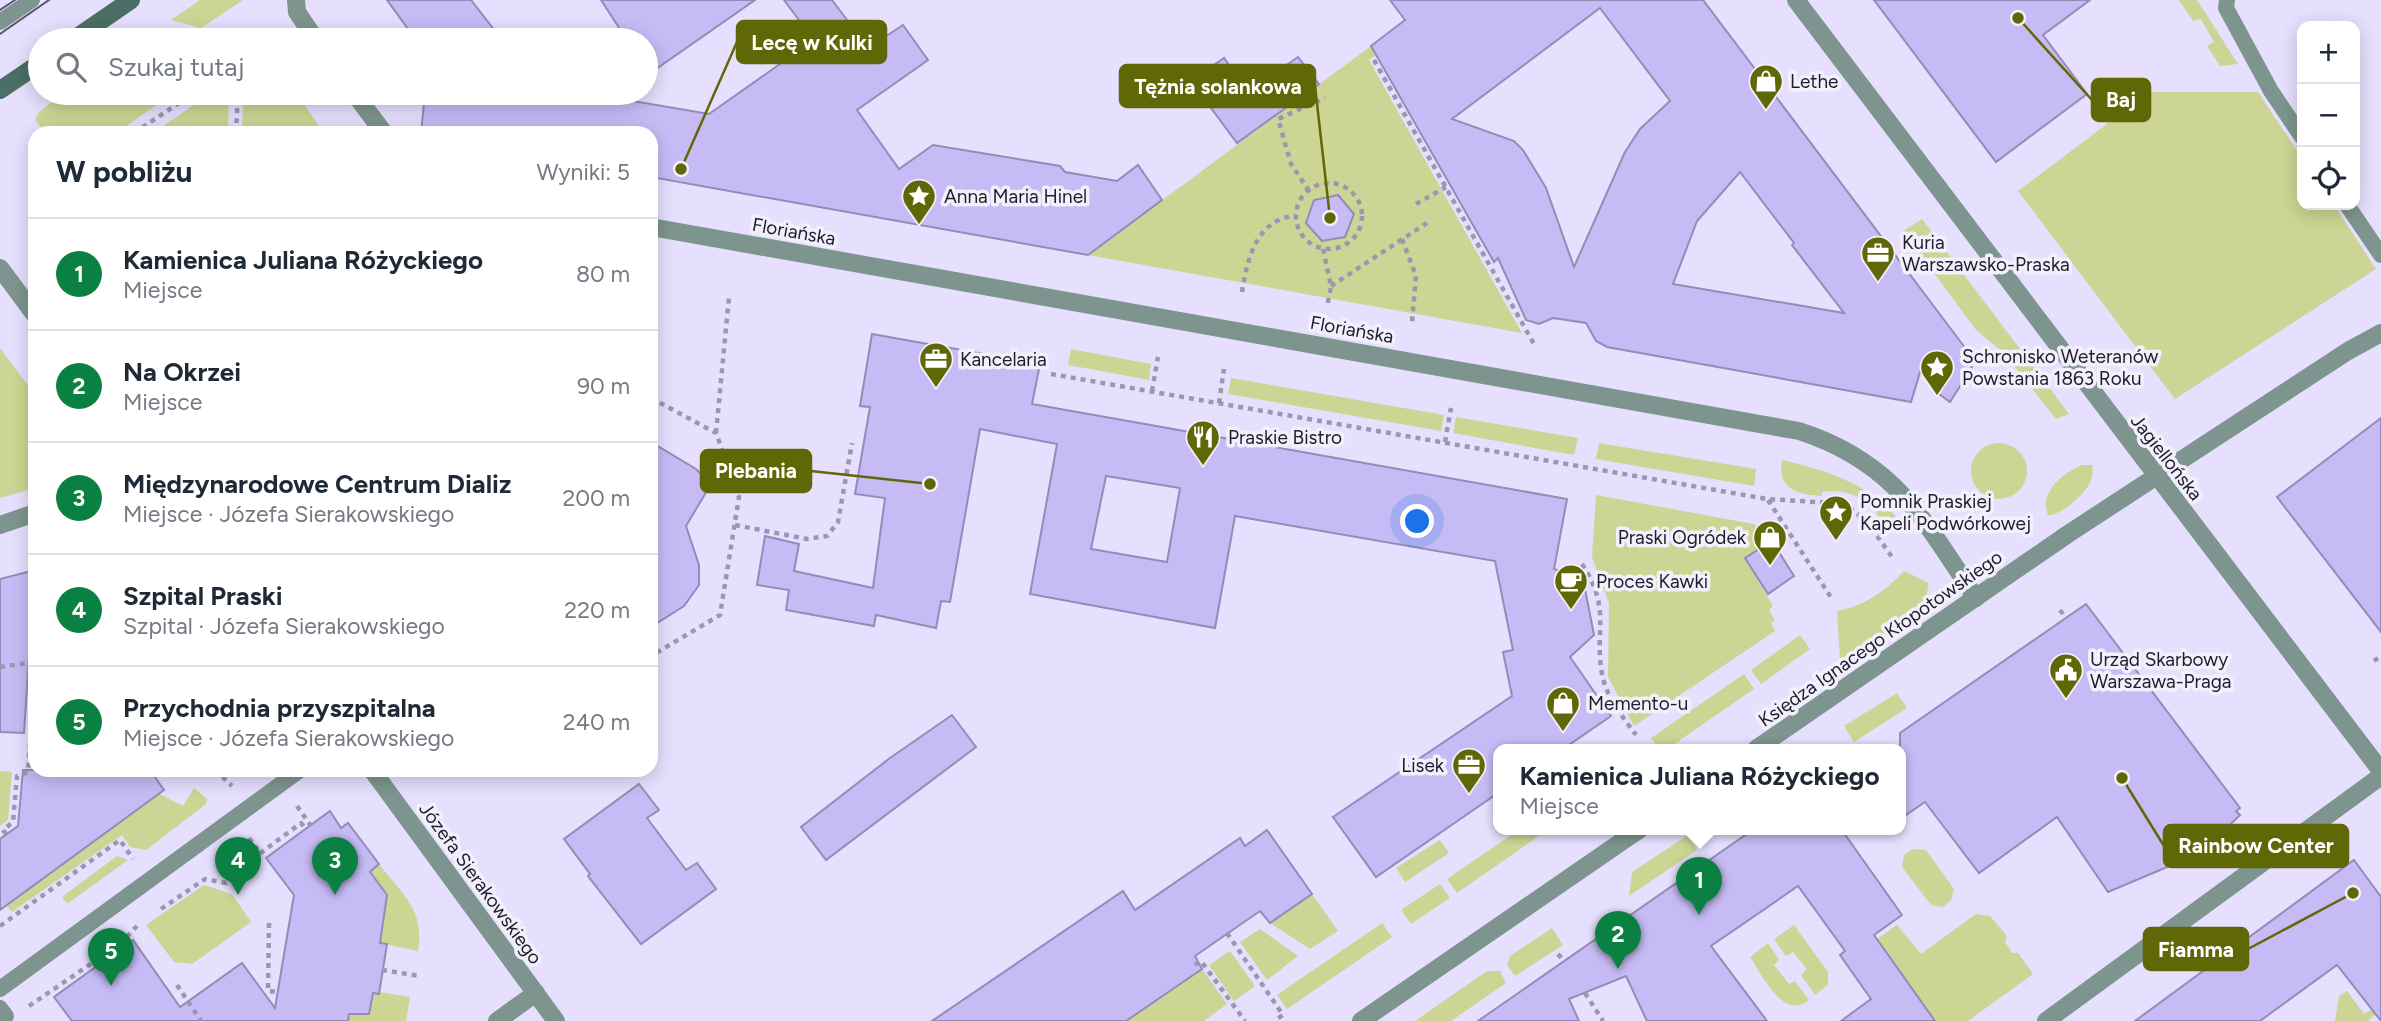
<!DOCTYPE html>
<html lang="pl">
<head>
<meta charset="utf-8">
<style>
	body { margin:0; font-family:Figtree,sans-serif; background:#f6f6f7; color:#1f2937 }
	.controls { position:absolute; right:21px; top:21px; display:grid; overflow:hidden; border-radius:14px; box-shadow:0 4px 18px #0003 }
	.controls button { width:63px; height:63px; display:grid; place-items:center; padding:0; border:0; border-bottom:2px solid #e0e1e3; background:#fff; color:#1f2937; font:35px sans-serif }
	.you { position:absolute; left:1418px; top:522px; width:24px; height:24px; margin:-18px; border:5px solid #fff; border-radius:50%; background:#1a73e8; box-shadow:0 0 0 10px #1a73e833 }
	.badge { display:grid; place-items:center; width:46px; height:46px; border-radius:50%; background:#0b8043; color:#fff; font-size:23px; font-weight:700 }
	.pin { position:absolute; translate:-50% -58px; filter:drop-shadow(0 2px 4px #0008) }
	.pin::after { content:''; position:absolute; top:37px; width:24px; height:21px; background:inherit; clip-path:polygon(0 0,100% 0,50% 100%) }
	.popup { position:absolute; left:1493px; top:744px; width:413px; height:91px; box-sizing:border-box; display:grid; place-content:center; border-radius:14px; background:#fff; filter:drop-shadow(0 2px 5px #0005); font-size:23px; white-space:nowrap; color:#747a83 }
	.popup b { font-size:26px; color:#1f2937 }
	.popup::after { content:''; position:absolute; left:50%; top:100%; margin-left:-14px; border:14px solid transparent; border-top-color:#fff }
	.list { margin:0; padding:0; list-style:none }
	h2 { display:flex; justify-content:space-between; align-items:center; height:91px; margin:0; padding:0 28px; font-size:30px }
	h2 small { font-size:23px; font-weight:400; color:#747a83 }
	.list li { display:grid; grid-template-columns:46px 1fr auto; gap:21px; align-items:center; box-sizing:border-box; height:112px; padding:0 28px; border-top:2px solid #e0e1e3 }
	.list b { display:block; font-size:26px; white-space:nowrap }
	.list p { margin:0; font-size:23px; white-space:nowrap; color:#747a83 }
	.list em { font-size:23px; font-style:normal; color:#747a83 }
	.icon { flex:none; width:38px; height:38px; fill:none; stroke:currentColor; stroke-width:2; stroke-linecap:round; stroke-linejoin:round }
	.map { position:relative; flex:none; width:2381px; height:1021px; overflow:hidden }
	.search { position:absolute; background:#fff; box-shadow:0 4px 18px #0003; left:28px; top:28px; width:630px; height:77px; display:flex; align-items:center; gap:18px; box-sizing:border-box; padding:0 24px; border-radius:38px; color:#747a83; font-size:26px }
	.panel { position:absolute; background:#fff; box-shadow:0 4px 18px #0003; left:28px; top:126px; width:630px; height:651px; border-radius:21px }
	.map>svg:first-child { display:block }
	.green { fill:#cdd594 }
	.building { fill:#c7bbf5; stroke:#948bb8; stroke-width:2; fill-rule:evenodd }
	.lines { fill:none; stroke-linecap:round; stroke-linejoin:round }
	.path { stroke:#9c97b0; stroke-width:4.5; stroke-dasharray:5 5; stroke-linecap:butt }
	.service { stroke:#7d958e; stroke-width:16 }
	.minor { stroke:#7d958e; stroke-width:18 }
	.tertiary { stroke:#7d958e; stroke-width:18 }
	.secondary { stroke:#4b6f64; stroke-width:18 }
	.tram { stroke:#5a566b; stroke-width:2 }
	.labels { text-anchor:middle; stroke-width:7; stroke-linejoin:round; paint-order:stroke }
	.poi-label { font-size:19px; fill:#201c2d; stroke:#f2f1fb; text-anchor:start }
	.street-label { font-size:19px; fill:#201c2d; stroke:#f2f1fb }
	.leader { fill:none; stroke:#606706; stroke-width:2.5 }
	.callout-dot { fill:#606706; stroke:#f2f1fb; stroke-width:2.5 }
	.callout { fill:#606706; stroke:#606706; stroke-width:2.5 }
	.callout-label { font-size:21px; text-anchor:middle; font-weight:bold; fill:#fff }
</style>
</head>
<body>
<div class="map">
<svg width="2381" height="1021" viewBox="0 0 2381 1021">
	<rect width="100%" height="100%" fill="#e6e0fe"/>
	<g class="green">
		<polygon points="200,0 243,0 201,28 171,20"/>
		<polygon points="2179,0 2197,0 2238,64 2220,66 2207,46 2214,42 2201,19 2193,21"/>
		<polygon points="1371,46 1376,55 1369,60 1522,333 1088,255"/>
		<polygon points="2149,92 2258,92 2302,158 2302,205 2334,205 2376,269 2175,399 2018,191"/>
		<polygon points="64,93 174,93 116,133 46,133 35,120 38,113"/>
		<polygon points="211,93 229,93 228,133 153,133"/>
		<polygon points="243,93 296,93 324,133 242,133"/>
		<polygon points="1922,219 2069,414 2056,419 2005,354 1976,330 1903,231"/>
		<polygon points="0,348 35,395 35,488 0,498"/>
		<polygon points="1071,349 1151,364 1149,380 1068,365"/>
		<polygon points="1231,378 1444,415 1441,431 1228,394"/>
		<polygon points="1456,417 1578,438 1574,455 1453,433"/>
		<circle cx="1999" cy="471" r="28"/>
		<polygon points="1599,443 1756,469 1754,486 1596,459"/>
		<path d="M 1782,460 C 1828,471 1866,482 1899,520 L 1884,525 C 1871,499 1851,488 1822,492 L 1822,496 C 1797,495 1777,489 1782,460 Z"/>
		<path d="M 2082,465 L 2093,465 C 2092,470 2093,477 2091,481 C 2085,494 2061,516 2048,515 C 2038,493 2064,472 2082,465 Z"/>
		<polygon points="1596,495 1754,524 1772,541 1745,558 1773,606 1769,610 1775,621 1771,623 1775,631 1634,726 1608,677 1609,603 1592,557"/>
		<path d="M 1904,571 L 1929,583 L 1926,598 L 1914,615 L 1843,663 L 1840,660 L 1837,611 C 1864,606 1886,591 1904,571 Z"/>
		<polygon points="1800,635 1810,649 1761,684 1751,670"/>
		<polygon points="1744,674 1754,689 1667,749 1659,749 1651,738"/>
		<polygon points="1897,693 1907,708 1854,742 1844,726"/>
		<polygon points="0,771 12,772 8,820 0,826"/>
		<polygon points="194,788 207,799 206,804 146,850 130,847 122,835 12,912 6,905 158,793 183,806"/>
		<polygon points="1520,829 1549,829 1457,893 1447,879"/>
		<polygon points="1688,835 1697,850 1629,896 1632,872"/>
		<polygon points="1440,840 1449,853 1405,882 1396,868"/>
		<polygon points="1913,849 1926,850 1954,889 1951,900 1943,907 1931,905 1902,867 1904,855"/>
		<polygon points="117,856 128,860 67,904 62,897"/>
		<path d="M 379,864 C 403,895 425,910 418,951 L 380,943 L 367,902 L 383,889 L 370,872 Z"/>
		<polygon points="1440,884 1450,898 1411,924 1401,910"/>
		<polygon points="204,885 232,894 251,922 192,964 174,962 146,925"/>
		<polygon points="1312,894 1338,931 1310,949 1270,923"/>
		<polygon points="1976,914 1990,916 2007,936 2005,942 2012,953 2018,953 2033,974 1968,1021 1935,1021 1877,939 1897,925 1921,954"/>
		<polygon points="1382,923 1392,937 1287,1009 1277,995"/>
		<polygon points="1794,925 1828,972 1828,985 1815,995 1801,975 1807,969 1793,952 1786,956 1774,939"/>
		<polygon points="1552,928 1563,945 1515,976 1507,965 1510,956"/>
		<polygon points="1260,929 1298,956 1267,980 1240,942"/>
		<path d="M 1768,943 L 1779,960 L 1774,965 L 1789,984 L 1795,981 L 1809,1000 C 1783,1021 1763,976 1750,957 Z"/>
		<polygon points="1230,951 1255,986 1234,1001 1209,965"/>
		<polygon points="1202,969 1227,1004 1204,1021 1127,1021"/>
		<polygon points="1487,971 1500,971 1506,983 1451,1021 1415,1021"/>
		<polygon points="2347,991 2364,1014 2371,1010 2375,1015 2368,1021 2335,1021 2339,996"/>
		<polygon points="379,992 410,997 406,1021 348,1021 350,1010"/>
	</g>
	<g class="building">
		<polygon points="387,0 471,0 495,31 483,40 416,40"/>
		<polygon points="601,0 755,0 646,76 646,40 627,40"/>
		<polygon points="784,0 832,0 868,48 903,25 928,60 857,110 899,169 933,145 1060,166 1065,172 1117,181 1138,165 1162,200 1088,255 651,177 651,133 421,133 425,93 525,93 557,98 558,93 622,93 615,98 709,114 814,40"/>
		<path d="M 1390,0 L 1703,0 L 1966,349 L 1960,360 L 1972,367 L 1950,402 L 1935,391 L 1921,369 L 1911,402 L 1607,347 L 1596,341 L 1586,323 L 1553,318 L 1539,324 L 1526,320 L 1498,258 L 1494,262 L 1371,46 L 1405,20 ZM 1600,8 L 1670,101 L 1640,129 L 1625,152 L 1574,267 L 1546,188 L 1523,150 L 1514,141 L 1452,119 ZM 1740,172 L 1794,243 L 1792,245 L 1844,313 L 1673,284 L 1697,221 Z"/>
		<polygon points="1874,0 2090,0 2043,35 2087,94 1996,162"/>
		<polygon points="1298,57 1319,84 1237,143 1191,81 1224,58 1248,92"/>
		<polygon points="1338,195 1354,214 1345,237 1322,241 1306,223 1314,200"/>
		<path d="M 872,334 L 1040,364 L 1032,404 L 1567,499 L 1554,569 L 1583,579 L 1594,635 L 1570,657 L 1611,716 L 1563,749 L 1498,749 L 1498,793 L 1376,877 L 1333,817 L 1512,696 L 1503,652 L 1513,650 L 1495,561 L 1235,516 L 1215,628 L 1030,594 L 1057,444 L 980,429 L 950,602 L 941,601 L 936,628 L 876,615 L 874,626 L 786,610 L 789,590 L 757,585 L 765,536 L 799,544 L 794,571 L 873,588 L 885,498 L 855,494 L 870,407 L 860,406 ZM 1106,476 L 1180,488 L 1167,562 L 1091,549 Z"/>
		<polygon points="2381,418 2381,632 2277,497"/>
		<polygon points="651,442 696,469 711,484 686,526 699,565 699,585 684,606 651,627"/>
		<polygon points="1772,541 1794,576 1768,594 1745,558"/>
		<polygon points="35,570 35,655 29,656 24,733 0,732 0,579"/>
		<polygon points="2086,604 2240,808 2236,811 2240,815 2207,847 2191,857 2108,892 2057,817 1979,873 1925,802 1900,819 1900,733"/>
		<polygon points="952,715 976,747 826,860 801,827 890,758"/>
		<polygon points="23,770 150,770 164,790 0,910 0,839 18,826"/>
		<polygon points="639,784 659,810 647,818 686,870 697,863 716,889 641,944 588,876 590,874 564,839"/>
		<polygon points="330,811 341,828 348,823 379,864 370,872 387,895 380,943 387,944 379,994 373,993 369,1014 349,1014 348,1021 72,1021 54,997 133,940 180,1007 242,963 275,1008 294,895 266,858"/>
		<polygon points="1754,829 1841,829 1902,915 1874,935 1935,1021 1841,1021 1871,999 1840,955 1845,951 1798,886 1711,946 1767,1021 1647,1021 1626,976 1569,999 1579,1021 1478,1021"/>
		<polygon points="1267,830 1312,894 1270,923 1260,911 1195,956 1202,969 1126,1021 932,1021 1123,891 1135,910 1240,838 1245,846"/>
		<polygon points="2354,860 2381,897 2381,1021 2337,965 2260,1021 2135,1021"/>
	</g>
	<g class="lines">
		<g class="path">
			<polyline points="1374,60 1534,344"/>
			<polyline points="134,133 194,93"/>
			<polyline points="236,133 238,93"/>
			<circle cx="1329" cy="216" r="33"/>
			<polyline points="1309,191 1291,164 1278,119 1325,98"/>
			<polyline points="1416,204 1446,187"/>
			<polyline points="1402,239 1416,276 1412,322"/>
			<polyline points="1323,249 1331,286 1327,307"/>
			<polyline points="1331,286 1427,223"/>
			<path d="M 1242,292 C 1247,259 1257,218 1296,216"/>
			<polyline points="1051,374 1767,499 1832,503 1849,507 1868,523 1892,557"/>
			<polyline points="1152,391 1158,357"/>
			<polyline points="651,398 716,433 739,497 720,615 651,656"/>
			<polyline points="1219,403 1224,369"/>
			<polyline points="716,433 729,297"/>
			<polyline points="1445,442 1451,408"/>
			<polyline points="1768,500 1832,599"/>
			<polyline points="735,525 807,539 827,536 838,522 852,443"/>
			<path d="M 1582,564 C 1612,610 1594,629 1602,674 C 1606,697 1623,717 1636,735"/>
			<polyline points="2060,610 2066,618"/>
			<polyline points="2374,661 2381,656"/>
			<polyline points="0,667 35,662"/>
			<polyline points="215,770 232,786"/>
			<polyline points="297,806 311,826"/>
			<polyline points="6,834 3,830 13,822 17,776 28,772 31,731 35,729"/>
			<polyline points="249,838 261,854"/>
			<polyline points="161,909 205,879 226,883 235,872 301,823 306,829"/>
			<polyline points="269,923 268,991 280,992"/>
			<polyline points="0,926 120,840 133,859"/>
			<polyline points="1227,933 1283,1015 1274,1021"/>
			<polyline points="1558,954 1564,961"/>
			<polyline points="1195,965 1201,961 1245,1021"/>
			<polyline points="382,970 420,976"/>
			<polyline points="177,985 201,1021"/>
			<polyline points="1585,993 1603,1021"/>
			<polyline points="29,1006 120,944 137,926"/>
		</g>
		<g class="service">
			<polyline points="2227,0 2226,8 2271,91 2302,137"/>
			<polyline points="0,22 32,0"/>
			<polyline points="2347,205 2381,255"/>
			<polyline points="0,989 300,770"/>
			<polyline points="0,1008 6,1016"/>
		</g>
		<g class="minor">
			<polyline points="296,0 297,12 316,40"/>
			<polyline points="354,93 384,133"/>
			<path d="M 651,227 L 1799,431 C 1895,462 1923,519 1976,598"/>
			<polyline points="0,525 35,513"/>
			<polyline points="497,1021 536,993"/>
		</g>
		<g class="tertiary">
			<polyline points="1796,0 2381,771"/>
			<polyline points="0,268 35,315"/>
			<polyline points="1756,749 2068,534 2348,351 2381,333"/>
			<polyline points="372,770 556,1021"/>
			<polyline points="1361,1021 1640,829"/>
			<polyline points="2046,1021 2381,776"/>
		</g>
		<g class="secondary">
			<polyline points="73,40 131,0"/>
			<polyline points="0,90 40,63"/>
		</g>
		<g class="tram">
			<polyline points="0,10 15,0"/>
			<polyline points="0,34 49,0"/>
		</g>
	</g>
	<defs>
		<g id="shop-pin" transform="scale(1.75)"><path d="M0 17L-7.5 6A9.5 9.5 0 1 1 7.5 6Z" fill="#606706" stroke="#f2f1fb"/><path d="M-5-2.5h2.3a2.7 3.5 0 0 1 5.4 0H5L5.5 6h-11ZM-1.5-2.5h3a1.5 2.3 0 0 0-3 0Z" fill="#fff"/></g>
		<g id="sight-pin" transform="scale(1.75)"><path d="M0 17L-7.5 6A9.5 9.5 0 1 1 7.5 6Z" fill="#606706" stroke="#f2f1fb"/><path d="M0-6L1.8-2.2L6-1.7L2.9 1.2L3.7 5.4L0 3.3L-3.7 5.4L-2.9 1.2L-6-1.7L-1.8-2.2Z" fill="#fff"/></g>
		<g id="office-pin" transform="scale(1.75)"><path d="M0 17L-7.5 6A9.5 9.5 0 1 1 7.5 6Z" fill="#606706" stroke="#f2f1fb"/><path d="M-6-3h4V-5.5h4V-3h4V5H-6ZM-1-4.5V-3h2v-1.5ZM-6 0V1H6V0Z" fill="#fff"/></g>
		<g id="restaurant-pin" transform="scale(1.75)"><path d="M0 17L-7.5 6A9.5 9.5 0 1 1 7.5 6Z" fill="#606706" stroke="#f2f1fb"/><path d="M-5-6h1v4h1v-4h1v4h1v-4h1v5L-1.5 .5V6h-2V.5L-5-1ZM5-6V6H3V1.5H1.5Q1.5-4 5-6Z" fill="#fff"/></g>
		<g id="cafe-pin" transform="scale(1.75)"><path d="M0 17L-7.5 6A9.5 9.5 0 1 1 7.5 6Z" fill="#606706" stroke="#f2f1fb"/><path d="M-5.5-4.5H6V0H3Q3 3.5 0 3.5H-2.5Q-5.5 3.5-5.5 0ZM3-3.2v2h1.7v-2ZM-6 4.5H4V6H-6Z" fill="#fff"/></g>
		<g id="civic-pin" transform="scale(1.75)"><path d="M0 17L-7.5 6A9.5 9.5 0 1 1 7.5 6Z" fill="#606706" stroke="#f2f1fb"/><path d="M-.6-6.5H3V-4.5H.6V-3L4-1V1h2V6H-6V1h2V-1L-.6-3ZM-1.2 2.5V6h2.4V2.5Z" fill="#fff"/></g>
	</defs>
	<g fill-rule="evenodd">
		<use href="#shop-pin" x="1766" y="81"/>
		<use href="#sight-pin" x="919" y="196"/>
		<use href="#office-pin" x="1878" y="253"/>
		<use href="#office-pin" x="936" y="359"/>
		<use href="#sight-pin" x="1937" y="367"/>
		<use href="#restaurant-pin" x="1203" y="437"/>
		<use href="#sight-pin" x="1836" y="512"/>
		<use href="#shop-pin" x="1770" y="537"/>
		<use href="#cafe-pin" x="1571" y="581"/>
		<use href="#civic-pin" x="2066" y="670"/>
		<use href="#shop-pin" x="1563" y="703"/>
		<use href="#office-pin" x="1469" y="765"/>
	</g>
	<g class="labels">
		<g class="poi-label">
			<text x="1790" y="88">Lethe</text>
			<text x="944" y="203">Anna Maria Hinel</text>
			<text x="1902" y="249">Kuria<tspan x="1902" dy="22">Warszawsko-Praska</tspan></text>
			<text x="1962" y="363">Schronisko Weteranów<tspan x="1962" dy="22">Powstania 1863 Roku</tspan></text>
			<text x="960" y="366">Kancelaria</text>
			<text x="1228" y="444">Praskie Bistro</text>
			<text x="1860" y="508">Pomnik Praskiej<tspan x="1860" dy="22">Kapeli Podwórkowej</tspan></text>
			<text x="1746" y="544" text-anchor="end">Praski Ogródek</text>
			<text x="1596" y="588">Proces Kawki</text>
			<text x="2090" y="666">Urząd Skarbowy<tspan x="2090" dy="22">Warszawa-Praga</tspan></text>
			<text x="1588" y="710">Memento-u</text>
			<text x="1444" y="772" text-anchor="end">Lisek</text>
		</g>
		<g class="street-label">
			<text transform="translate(794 231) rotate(10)" y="7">Floriańska</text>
			<text transform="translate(1352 329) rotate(10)" y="7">Floriańska</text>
			<text transform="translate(2167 457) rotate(52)" y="7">Jagiellońska</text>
			<text transform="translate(1880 638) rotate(-35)" y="7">Księdza Ignacego Kłopotowskiego</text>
			<text transform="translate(481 883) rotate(54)" y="7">Józefa Sierakowskiego</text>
		</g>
	</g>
	<path class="leader" d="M681 169L737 42M1330 218L1315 86M2018 18L2092 100M930 484L811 471M2122 778L2164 846M2353 893L2248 949"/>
	<g class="callout-dot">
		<circle cx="681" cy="169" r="7"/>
		<circle cx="1330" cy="218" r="7"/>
		<circle cx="2018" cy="18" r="7"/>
		<circle cx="930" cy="484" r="7"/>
		<circle cx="2122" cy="778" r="7"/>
		<circle cx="2353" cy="893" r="7"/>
	</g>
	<g class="callout">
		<rect x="737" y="21" width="149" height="42" rx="7"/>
		<rect x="1120" y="65" width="195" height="42" rx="7"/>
		<rect x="2092" y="79" width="58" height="42" rx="7"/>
		<rect x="701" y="450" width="110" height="42" rx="7"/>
		<rect x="2164" y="825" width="184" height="42" rx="7"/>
		<rect x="2144" y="928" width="104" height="42" rx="7"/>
	</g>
	<g class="callout-label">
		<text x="812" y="50">Lecę w Kulki</text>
		<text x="1218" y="94">Tężnia solankowa</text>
		<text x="2121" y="107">Baj</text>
		<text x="756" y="478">Plebania</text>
		<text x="2256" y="853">Rainbow Center</text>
		<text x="2196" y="957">Fiamma</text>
	</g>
</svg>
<div class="controls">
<button>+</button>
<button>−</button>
<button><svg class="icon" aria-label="locate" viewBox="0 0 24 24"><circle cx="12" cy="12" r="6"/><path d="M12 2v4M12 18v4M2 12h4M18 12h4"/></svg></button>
</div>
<div class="you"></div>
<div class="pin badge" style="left:1699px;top:915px">1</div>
<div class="popup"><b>Kamienica Juliana Różyckiego</b>Miejsce</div>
<div class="pin badge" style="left:1618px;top:969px">2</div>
<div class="pin badge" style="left:335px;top:895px">3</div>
<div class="pin badge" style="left:238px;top:895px">4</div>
<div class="pin badge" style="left:111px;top:986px">5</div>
<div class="search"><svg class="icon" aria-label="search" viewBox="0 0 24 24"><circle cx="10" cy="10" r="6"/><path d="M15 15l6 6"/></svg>Szukaj tutaj</div>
<section class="panel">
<h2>W pobliżu<small>Wyniki: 5</small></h2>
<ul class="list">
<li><span class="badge">1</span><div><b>Kamienica Juliana Różyckiego</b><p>Miejsce</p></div><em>80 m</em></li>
<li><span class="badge">2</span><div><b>Na Okrzei</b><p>Miejsce</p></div><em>90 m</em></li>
<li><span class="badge">3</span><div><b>Międzynarodowe Centrum Dializ</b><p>Miejsce · Józefa Sierakowskiego</p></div><em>200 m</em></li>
<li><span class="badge">4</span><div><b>Szpital Praski</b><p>Szpital · Józefa Sierakowskiego</p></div><em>220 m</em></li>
<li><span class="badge">5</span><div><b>Przychodnia przyszpitalna</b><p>Miejsce · Józefa Sierakowskiego</p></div><em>240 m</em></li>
</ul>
</section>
</div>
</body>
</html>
